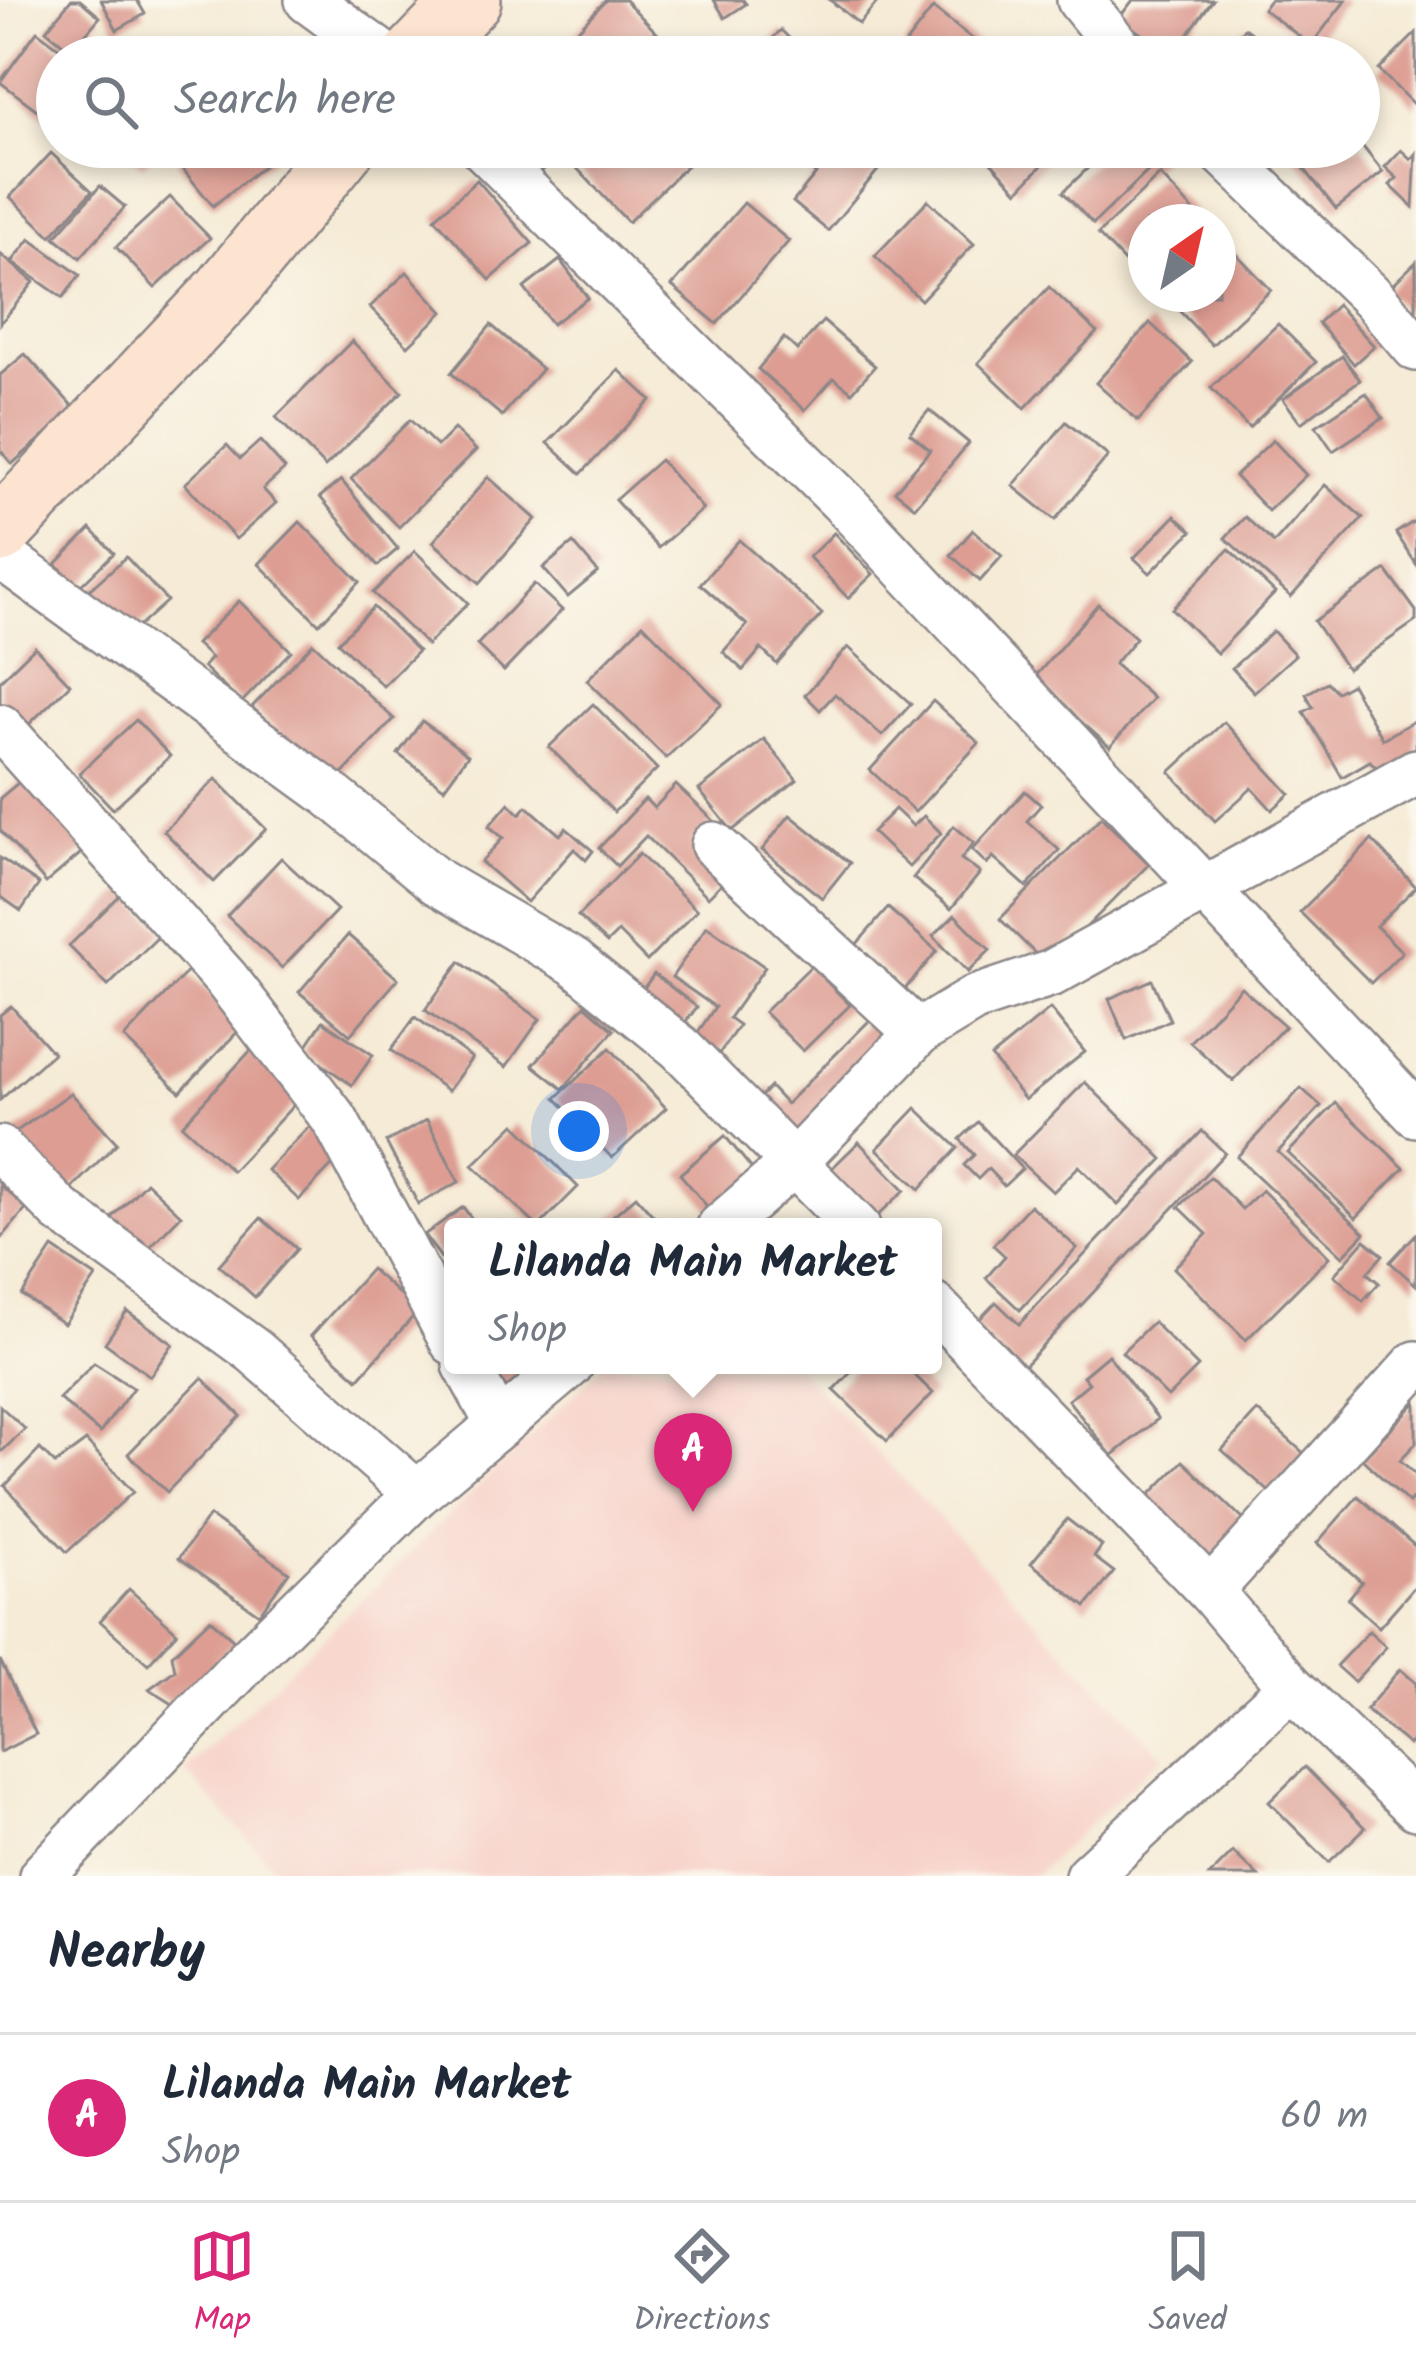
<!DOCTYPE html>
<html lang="en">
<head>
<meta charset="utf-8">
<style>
	body { margin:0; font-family:Kalam,sans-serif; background:#f2f2f3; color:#1f2937 }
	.compass { position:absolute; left:1128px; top:204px; width:108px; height:108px; border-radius:50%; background:#fff; box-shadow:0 6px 18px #0003; rotate:34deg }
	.you { position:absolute; left:579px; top:1131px; width:42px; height:42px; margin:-30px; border:9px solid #fff; border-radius:50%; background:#1a73e8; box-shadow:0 0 0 18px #1a73e833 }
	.badge { display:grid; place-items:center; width:78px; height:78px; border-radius:50%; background:#db2777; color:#fff; font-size:39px; font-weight:700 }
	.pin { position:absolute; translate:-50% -99px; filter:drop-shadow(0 3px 6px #0008) }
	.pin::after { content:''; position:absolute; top:63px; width:42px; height:36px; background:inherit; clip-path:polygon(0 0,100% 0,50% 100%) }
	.popup { position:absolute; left:444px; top:1218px; width:498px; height:156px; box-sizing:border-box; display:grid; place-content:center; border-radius:12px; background:#fff; filter:drop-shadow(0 3px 9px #0005); font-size:39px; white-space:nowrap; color:#747a83 }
	.popup b { font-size:45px; color:#1f2937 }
	.popup::after { content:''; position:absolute; left:50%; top:100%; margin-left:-24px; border:24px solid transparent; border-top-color:#fff }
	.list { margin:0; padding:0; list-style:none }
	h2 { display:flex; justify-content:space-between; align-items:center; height:156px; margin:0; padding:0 48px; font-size:51px }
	h2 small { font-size:39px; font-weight:400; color:#747a83 }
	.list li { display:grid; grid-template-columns:78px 1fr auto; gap:36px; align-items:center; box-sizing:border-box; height:168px; padding:0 48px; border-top:3px solid #e0e1e3 }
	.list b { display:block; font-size:45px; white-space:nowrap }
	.list p { margin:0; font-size:39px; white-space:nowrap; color:#747a83 }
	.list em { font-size:39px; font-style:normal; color:#747a83 }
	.icon { flex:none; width:66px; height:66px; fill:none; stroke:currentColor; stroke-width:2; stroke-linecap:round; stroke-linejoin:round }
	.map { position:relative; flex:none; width:1416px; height:1876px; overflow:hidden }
	.search { position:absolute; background:#fff; box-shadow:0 6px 18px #0003; left:36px; right:36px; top:36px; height:132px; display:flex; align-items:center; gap:30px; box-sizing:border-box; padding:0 42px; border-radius:66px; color:#747a83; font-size:45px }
	.sheet { height:324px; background:#fff }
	nav { display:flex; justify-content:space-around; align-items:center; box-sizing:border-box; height:168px; border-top:3px solid #e0e1e3; background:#fff; font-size:33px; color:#747a83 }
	nav a { display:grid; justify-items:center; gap:6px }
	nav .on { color:#db2777 }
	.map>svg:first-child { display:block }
	.built { fill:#f7d1c9 }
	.building { fill:#dd9d93 }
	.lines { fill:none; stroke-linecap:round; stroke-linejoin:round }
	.street-casing { stroke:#8c8688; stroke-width:50 }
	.secondary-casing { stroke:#8c8688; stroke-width:68 }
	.street { stroke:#fff; stroke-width:45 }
	.secondary { stroke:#fde4d0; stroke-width:63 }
</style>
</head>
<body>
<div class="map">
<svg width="1416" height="1876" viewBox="0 0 1416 1876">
	<rect width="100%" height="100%" fill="#fbf7ec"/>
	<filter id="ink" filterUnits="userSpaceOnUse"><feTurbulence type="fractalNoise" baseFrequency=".00833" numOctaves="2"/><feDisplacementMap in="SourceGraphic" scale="24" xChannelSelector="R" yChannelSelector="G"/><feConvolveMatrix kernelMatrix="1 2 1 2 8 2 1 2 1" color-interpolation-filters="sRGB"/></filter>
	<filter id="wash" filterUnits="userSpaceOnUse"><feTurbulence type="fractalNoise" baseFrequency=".004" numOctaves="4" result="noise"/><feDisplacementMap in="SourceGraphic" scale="48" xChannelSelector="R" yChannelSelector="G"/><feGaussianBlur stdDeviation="2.7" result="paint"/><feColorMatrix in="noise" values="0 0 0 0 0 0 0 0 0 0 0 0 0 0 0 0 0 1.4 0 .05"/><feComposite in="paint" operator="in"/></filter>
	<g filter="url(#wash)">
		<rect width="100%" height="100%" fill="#f5ebd6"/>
		<polygon class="built" points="604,1365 795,1365 1163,1756 1034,1876 282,1876 185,1771"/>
		<g id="blocks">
			<g class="building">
				<polygon points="71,0 80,0 100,17 71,51 46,30"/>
				<polygon points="101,0 137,0 145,14 117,30"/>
				<polygon points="606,0 625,0 680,57 589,57 570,38"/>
				<polygon points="714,0 743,0 746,4 725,18"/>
				<polygon points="830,0 879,0 859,24"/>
				<polygon points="1133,0 1213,0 1172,56 1119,18"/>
				<polygon points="1270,0 1346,0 1311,45 1263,9"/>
				<polygon points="933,8 988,51 983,57 916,57 903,47"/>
				<polygon points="1244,28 1283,57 1222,57"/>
				<polygon points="781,30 808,57 754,57"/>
				<polygon points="37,31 72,57 57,57 57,103 46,117 0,82"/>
				<polygon points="1416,33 1416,107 1379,70"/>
				<polygon points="1359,142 1383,172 1336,209 1287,147 1359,147"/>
				<polygon points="119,147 158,147 143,166"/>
				<polygon points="196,147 287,147 213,206 177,162"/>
				<polygon points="510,147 547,147 556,157 537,176"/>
				<polygon points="593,147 706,147 628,222 574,165"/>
				<polygon points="818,147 851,147 879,169 828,231 793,202 816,174 804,164"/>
				<polygon points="977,147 1059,147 1018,191"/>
				<polygon points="1110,147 1173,147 1093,224 1063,192"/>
				<polygon points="1401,150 1411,159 1416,153 1413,207 1390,185 1397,178 1385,167"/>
				<polygon points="51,153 92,191 51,236 10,197"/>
				<polygon points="1160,175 1193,210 1180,222 1146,222 1146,253 1130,268 1098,234"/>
				<polygon points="477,180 532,243 490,280 435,218"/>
				<polygon points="100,186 125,207 80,258 55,237"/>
				<polygon points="170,197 210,238 155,288 116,247"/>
				<polygon points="928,200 974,244 921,300 875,256"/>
				<polygon points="744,203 789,241 717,324 672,286"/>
				<polygon points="30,239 80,275 63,298 12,262"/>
				<polygon points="1228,245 1271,290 1212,345 1169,300 1176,294 1218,294 1218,254"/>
				<polygon points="0,254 34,282 0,324"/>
				<polygon points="560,260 588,298 552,324 524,288"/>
				<polygon points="1416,262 1416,323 1386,291"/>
				<polygon points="407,272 443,312 408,346 370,307"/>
				<polygon points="1049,287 1097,332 1025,408 978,363"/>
				<polygon points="1337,305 1374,346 1354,364 1318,323"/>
				<polygon points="823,321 875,366 852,392 834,378 805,410 758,369 784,338 797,350"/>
				<polygon points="1150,323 1192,362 1138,421 1096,383"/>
				<polygon points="1278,324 1316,362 1249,428 1211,388"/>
				<polygon points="491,325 542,369 502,416 451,373"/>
				<polygon points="352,341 402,392 325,467 276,417"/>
				<polygon points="25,354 75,409 12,464 0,450 0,375"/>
				<polygon points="1342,356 1360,380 1301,423 1283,399"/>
				<polygon points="619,370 651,400 581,474 548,443"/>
				<polygon points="1366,393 1383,418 1333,451 1316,426"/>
				<polygon points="929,410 969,443 915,507 895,491 930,450 910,433"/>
				<polygon points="410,420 437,446 454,429 476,450 399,527 351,479"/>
				<polygon points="1066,422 1108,456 1055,520 1013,486"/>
				<polygon points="1273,440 1306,475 1268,511 1235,476"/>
				<polygon points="260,441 285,469 263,489 276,503 236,539 185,484 227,445 240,459"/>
				<polygon points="660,460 703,509 658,548 615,500"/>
				<polygon points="488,477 536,519 480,583 433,542"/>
				<polygon points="341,480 398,549 378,566 320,497"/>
				<polygon points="1325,485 1363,518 1291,597 1225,538 1245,517 1274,543"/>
				<polygon points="1175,516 1192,531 1150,573 1134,558"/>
				<polygon points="1416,520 1416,564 1396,533"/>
				<polygon points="300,522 360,582 319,624 259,564"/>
				<polygon points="91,529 114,553 79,587 56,564"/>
				<polygon points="973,530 1002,556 980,581 951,555"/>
				<polygon points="834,533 873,574 848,598 809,557"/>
				<polygon points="739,540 822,614 777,664 761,649 743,670 723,652 747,625 700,584"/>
				<polygon points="573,543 598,572 568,597 543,568"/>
				<polygon points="1229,549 1275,593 1217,653 1172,609"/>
				<polygon points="415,551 468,603 427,645 373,593"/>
				<polygon points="126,557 167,601 129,635 88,591"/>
				<polygon points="1386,570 1416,611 1416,621 1347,669 1314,621"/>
				<polygon points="534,584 562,610 504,671 477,645"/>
				<polygon points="239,601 291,651 241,703 203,667 211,658 196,644"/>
				<polygon points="1098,604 1136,638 1114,664 1153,698 1110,747 1033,679"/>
				<polygon points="373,607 418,651 383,686 338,642"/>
				<polygon points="643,624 722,704 666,758 587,680"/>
				<polygon points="1273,631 1295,655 1254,692 1232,668"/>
				<polygon points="313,643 394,719 333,784 252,707"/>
				<polygon points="35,647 70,684 22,731 0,708 0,681"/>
				<polygon points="848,647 911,704 882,736 835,694 820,710 805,695"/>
				<polygon points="1327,682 1337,692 1351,684 1382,739 1416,720 1416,764 1388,780 1370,761 1342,777 1304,712 1313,707 1306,694"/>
				<polygon points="933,701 979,743 915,812 870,770"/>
				<polygon points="593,704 657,769 614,812 549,747"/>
				<polygon points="136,720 170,756 113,809 79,773"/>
				<polygon points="422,721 468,755 444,788 398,754"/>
				<polygon points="1224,722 1290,794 1272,810 1252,788 1215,821 1170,772"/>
				<polygon points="764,739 797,780 732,831 699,790"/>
				<polygon points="25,777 87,848 46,883 0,830 0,798"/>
				<polygon points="216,779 266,829 214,882 164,831"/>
				<polygon points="676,785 714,821 692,843 728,877 708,897 646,836 617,866 599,848 645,799 654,808"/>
				<polygon points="1025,791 1041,805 1027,821 1059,850 1027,887 993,857 987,864 972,850"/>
				<polygon points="509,803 520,814 527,806 560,835 566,828 593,851 586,860 574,849 527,902 481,862 503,838 489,826"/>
				<polygon points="895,809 913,826 924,816 941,833 909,867 872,832"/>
				<polygon points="790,815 850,863 822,898 762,850"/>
				<polygon points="1101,817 1149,864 1048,966 1000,919"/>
				<polygon points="954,826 974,843 961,859 980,873 951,909 913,878"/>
				<polygon points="1372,840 1416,887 1376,926 1402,952 1371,983 1300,912"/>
				<polygon points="639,854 697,910 647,961 618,932 607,943 578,916"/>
				<polygon points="0,858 39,884 21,911 0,896"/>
				<polygon points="281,858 337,910 282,968 227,916"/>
				<polygon points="124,891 164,931 108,986 69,946"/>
				<polygon points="888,908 937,951 905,989 855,946"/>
				<polygon points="955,915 990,950 968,972 933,936"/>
				<polygon points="707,926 765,967 729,1018 739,1025 710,1067 686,1050 715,1007 672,977"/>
				<polygon points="348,935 398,979 350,1035 299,992"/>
				<polygon points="460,962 540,1019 506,1067 425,1010"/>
				<polygon points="811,966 850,1005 803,1051 764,1012"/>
				<polygon points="187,972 244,1025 180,1092 124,1038"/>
				<polygon points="654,974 697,1007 675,1036 632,1004"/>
				<polygon points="1152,980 1170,1020 1126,1040 1109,999"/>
				<polygon points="1241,987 1285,1026 1233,1081 1190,1042"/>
				<polygon points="585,1005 614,1030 563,1089 533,1065"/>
				<polygon points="11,1006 53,1053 0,1100 0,1015"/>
				<polygon points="1050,1009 1085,1052 1025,1100 991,1057"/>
				<polygon points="415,1017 472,1058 448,1091 391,1050"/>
				<polygon points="871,1019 899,1048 799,1147 755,1102 770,1087 786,1104"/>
				<polygon points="323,1021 373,1055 352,1085 303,1051"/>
				<polygon points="254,1047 304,1094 232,1171 182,1125"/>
				<polygon points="610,1048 666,1108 612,1158 556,1098"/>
				<polygon points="1085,1082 1163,1159 1118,1205 1079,1166 1053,1192 1013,1155"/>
				<polygon points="1301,1088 1321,1106 1278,1152 1365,1233 1343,1256 1237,1157"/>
				<polygon points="71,1093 117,1143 66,1194 14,1133"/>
				<polygon points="1336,1103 1404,1168 1356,1218 1288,1153"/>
				<polygon points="916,1108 958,1148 920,1189 877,1149"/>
				<polygon points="427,1120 459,1182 418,1204 386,1142"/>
				<polygon points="314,1122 345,1152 299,1200 267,1170"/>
				<polygon points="978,1122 1022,1169 1004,1186 988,1169 978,1179 964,1165 974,1155 960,1139"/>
				<polygon points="515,1124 578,1187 538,1227 473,1165"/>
				<polygon points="1202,1131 1225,1153 1019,1371 973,1326 996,1302 1019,1324"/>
				<polygon points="725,1136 761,1180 716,1217 680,1174"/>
				<polygon points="859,1142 905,1190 873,1220 827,1173"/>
				<polygon points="1210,1177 1242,1209 1262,1190 1329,1257 1246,1340 1174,1268 1207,1234 1179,1207"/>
				<polygon points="146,1182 181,1215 144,1253 110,1220"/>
				<polygon points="0,1185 27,1208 0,1240"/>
				<polygon points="636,1196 663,1227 600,1227"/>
				<polygon points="1030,1205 1077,1248 1020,1310 986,1278 1005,1256 993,1245"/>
				<polygon points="463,1207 478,1227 453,1227 453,1274 424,1235"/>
				<polygon points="261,1218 297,1249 255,1297 219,1265"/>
				<polygon points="1416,1234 1416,1285 1390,1262"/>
				<polygon points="1365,1240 1383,1255 1367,1273 1379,1283 1363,1301 1334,1275"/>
				<polygon points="53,1248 96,1277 64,1324 22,1295"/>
				<polygon points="371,1269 418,1311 358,1379 311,1336"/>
				<polygon points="127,1311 173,1344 150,1376 105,1343"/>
				<polygon points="1153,1322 1198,1367 1168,1397 1122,1352"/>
				<polygon points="1108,1355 1158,1419 1112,1456 1068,1400 1089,1383 1083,1376"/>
				<polygon points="94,1363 133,1388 100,1433 59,1399"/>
				<polygon points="476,1365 515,1365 527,1382 500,1400"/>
				<polygon points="858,1365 904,1365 933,1393 887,1441 834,1390"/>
				<polygon points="202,1378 241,1416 167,1492 128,1454"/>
				<polygon points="1416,1402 1416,1443 1400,1460 1416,1475 1416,1495 1409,1503 1362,1459"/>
				<polygon points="0,1406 25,1429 0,1453"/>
				<polygon points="1257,1411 1308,1457 1273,1495 1222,1450"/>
				<polygon points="86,1441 133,1492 67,1552 5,1486 40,1449 55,1464"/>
				<polygon points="1183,1461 1252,1528 1217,1565 1147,1498"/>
				<polygon points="1358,1496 1416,1547 1416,1585 1379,1627 1348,1599 1362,1582 1317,1543"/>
				<polygon points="209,1516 289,1572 259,1614 179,1558"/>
				<polygon points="1067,1519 1102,1546 1094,1557 1114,1572 1086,1607 1031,1563"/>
				<polygon points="129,1589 177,1632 148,1664 100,1621"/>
				<polygon points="210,1619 235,1641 176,1706 149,1689 175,1670 172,1655"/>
				<polygon points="1369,1631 1386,1647 1354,1682 1336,1666"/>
				<polygon points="0,1660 36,1734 0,1752"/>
				<polygon points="1400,1669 1416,1683 1416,1737 1409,1745 1366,1710"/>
				<polygon points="1305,1767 1365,1828 1329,1862 1269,1802"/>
				<polygon points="1233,1852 1258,1876 1209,1876"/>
			</g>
		</g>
	</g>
	<g filter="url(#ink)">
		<use href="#blocks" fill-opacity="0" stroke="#8c8688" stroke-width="3"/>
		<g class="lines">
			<g class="street-casing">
				<g id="street">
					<polyline points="308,0 386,57"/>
					<polyline points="1080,0 1126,57"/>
					<polyline points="482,147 843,502 1416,1114"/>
					<polyline points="1217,147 1373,298 1416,348"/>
					<polyline points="0,555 331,795 437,882 574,962 679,1047 857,1227"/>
					<polyline points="0,727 226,979 335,1120 453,1342"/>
					<polyline points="714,845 918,1033"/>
					<polyline points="0,1149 60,1210 254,1351 417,1494"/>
					<polyline points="720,1227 794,1163 918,1033 974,999 1052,973 1416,772"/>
					<polyline points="933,1305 1210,1591 1291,1687 1416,1807"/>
					<polyline points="466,1365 499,1425"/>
					<polyline points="1210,1591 1416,1364"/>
					<polyline points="42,1876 248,1660 417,1494 570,1365"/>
					<polyline points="1088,1876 1291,1687"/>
				</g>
			</g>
			<g class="secondary-casing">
				<g id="secondary">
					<polyline points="414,57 469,0"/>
					<polyline points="0,531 224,293 343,147"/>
				</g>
			</g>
			<use href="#street" class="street"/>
			<use href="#secondary" class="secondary"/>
		</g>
	</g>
</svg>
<svg class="compass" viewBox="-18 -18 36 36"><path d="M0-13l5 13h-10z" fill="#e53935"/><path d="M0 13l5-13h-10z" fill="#747a83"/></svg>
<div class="you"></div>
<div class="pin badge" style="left:693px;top:1512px">A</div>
<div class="popup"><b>Lilanda Main Market</b>Shop</div>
<div class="search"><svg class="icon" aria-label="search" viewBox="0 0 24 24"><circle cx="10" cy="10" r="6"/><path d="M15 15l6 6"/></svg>Search here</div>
</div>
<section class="sheet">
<h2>Nearby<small></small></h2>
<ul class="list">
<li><span class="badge">A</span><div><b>Lilanda Main Market</b><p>Shop</p></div><em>60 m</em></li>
</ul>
</section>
<nav>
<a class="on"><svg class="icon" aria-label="map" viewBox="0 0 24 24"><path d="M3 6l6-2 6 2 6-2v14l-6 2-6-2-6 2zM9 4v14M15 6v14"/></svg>Map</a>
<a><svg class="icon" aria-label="directions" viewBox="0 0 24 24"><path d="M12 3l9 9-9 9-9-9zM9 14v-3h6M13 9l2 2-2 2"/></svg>Directions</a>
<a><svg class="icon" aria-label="saved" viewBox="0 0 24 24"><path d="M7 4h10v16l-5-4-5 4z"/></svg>Saved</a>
</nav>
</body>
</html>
